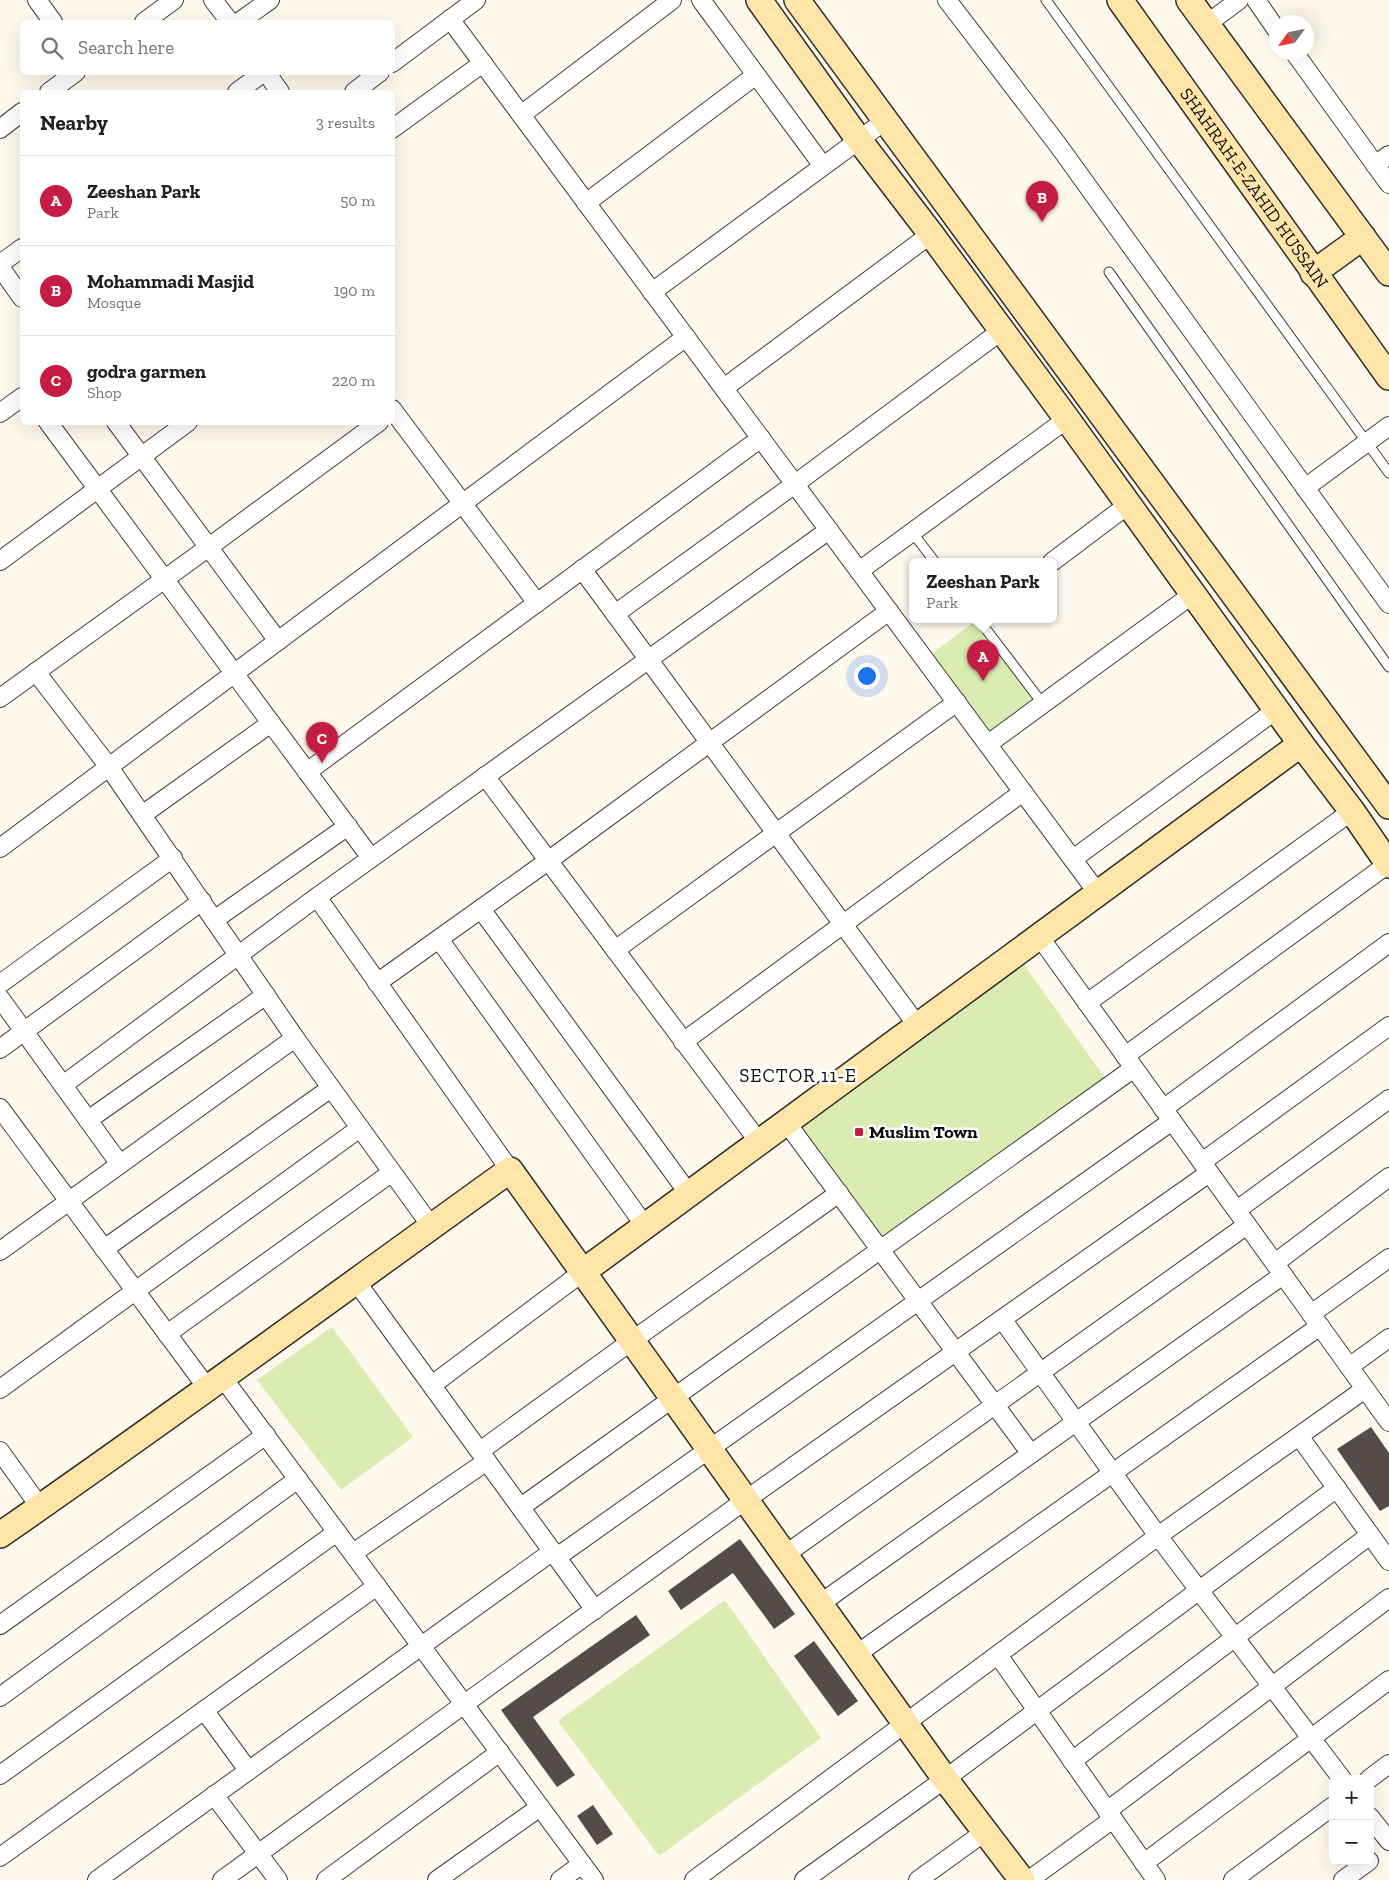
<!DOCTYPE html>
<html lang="en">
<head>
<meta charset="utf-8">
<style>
	body { margin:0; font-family:"Zilla Slab",serif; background:#f2f2f2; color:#202124 }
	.controls { position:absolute; right:15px; bottom:15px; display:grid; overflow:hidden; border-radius:8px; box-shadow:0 5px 20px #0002 }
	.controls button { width:45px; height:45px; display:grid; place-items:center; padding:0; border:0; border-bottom:1px solid #e0e0e0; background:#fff; color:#202124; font:25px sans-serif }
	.compass { position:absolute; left:1269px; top:15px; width:45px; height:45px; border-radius:50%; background:#fff; box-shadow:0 5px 20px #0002; rotate:237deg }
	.you { position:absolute; left:866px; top:675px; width:18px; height:18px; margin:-12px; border:4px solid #fff; border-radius:50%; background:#1a73e8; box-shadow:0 0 0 8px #1a73e833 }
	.badge { display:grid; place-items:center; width:32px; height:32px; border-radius:50%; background:#c51c43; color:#fff; font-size:16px; font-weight:700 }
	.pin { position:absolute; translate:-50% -41px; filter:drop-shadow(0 1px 2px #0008) }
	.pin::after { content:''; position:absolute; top:26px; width:18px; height:15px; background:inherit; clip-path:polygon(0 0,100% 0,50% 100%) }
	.popup { position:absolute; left:909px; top:558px; width:148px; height:65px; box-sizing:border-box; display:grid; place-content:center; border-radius:8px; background:#fff; filter:drop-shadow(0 1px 4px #0005); font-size:16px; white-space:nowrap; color:#757577 }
	.popup b { font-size:19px; color:#202124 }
	.popup::after { content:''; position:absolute; left:50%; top:100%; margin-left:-10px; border:10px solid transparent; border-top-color:#fff }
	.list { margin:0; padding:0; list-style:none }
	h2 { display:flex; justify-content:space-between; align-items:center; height:65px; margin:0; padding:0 20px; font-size:21px }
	h2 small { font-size:16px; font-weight:400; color:#757577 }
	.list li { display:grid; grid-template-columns:32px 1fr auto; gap:15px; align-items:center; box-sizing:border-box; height:90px; padding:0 20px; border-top:1px solid #e0e0e0 }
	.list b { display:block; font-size:19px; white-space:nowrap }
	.list p { margin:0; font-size:16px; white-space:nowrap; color:#757577 }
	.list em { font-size:16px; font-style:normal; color:#757577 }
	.icon { flex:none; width:28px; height:28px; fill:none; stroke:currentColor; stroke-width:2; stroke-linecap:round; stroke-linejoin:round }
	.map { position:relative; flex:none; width:1389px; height:1880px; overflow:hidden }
	.search { position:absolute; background:#fff; box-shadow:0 5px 20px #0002; left:20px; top:20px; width:375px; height:55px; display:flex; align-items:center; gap:12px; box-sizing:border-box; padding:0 18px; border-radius:8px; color:#757577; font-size:19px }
	.panel { position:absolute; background:#fff; box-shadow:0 5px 20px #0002; left:20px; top:90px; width:375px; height:335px; border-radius:8px }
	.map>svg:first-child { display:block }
	.green { fill:#dbecb3 }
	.building { fill:#564b48 }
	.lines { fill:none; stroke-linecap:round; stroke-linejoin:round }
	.lane-casing { stroke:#3f3f3f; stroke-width:11 }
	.street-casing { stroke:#3f3f3f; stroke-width:20 }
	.secondary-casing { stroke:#2e2e2e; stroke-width:28 }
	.lane { stroke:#fff; stroke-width:9 }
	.street { stroke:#fff; stroke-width:18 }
	.secondary { stroke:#ffe5a7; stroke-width:25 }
	.poi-dot { fill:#c51c43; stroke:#fff; stroke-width:2 }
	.labels { text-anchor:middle; stroke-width:5; stroke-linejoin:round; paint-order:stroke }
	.street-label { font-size:18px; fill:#0c0c0c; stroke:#fff }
	.poi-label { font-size:18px; font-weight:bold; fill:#0c0c0c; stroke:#fff; text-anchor:start }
	.neighbourhood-label { font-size:19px; letter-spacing:1px; fill:#0c0c0c; stroke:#fff }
</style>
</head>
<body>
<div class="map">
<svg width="1389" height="1880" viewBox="0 0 1389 1880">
	<rect width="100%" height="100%" fill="#fff8ec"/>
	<g class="green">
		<polygon points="976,620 1043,704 988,744 925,659"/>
		<polygon points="1022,962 1106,1079 883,1237 799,1123"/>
		<polygon points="332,1327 413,1437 341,1490 257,1380"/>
		<polygon points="725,1600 821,1738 659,1856 558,1721"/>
	</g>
	<g class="building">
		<polygon points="1371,1427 1389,1453 1389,1506 1380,1511 1337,1449"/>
		<polygon points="740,1539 795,1614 774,1629 733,1573 681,1610 668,1591"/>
		<polygon points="636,1615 650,1635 533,1717 575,1775 557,1787 501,1710"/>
		<polygon points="814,1641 858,1701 838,1716 794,1656"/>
		<polygon points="593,1805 613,1834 597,1845 577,1816"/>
	</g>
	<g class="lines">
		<g class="lane-casing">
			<g id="lane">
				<polyline points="1046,0 1389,473"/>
				<polyline points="1109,272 1389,667"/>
				<polyline points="912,532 935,562"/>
				<polyline points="979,620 1043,704"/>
			</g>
		</g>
		<g class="street-casing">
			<g id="street">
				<polyline points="37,0 53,22"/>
				<polyline points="213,0 230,22"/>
				<polyline points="701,0 823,166"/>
				<polyline points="947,0 1058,145 1389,604"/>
				<polyline points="1256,0 1276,29"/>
				<polyline points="450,19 1097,892"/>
				<polyline points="144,22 174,0"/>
				<polyline points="239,22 270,0"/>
				<polyline points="1207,24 1239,0"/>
				<polyline points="1294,52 1389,184"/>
				<polyline points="392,63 476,0"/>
				<polyline points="266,72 280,92"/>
				<polyline points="49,92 76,72"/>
				<polyline points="237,92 264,72"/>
				<polyline points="354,92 380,72"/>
				<polyline points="521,115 672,0"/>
				<polyline points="0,129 22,112"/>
				<polyline points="392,129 483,63"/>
				<polyline points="1375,165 1389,155"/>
				<polyline points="586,203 756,75"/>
				<polyline points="0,264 22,248"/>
				<polyline points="0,267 22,298"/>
				<polyline points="652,292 886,120"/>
				<polyline points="724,388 931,234"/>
				<polyline points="392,409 537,603"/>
				<polyline points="0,413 22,397"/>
				<polyline points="48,422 371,858"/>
				<polyline points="116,422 278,641"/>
				<polyline points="1305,488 1389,426"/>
				<polyline points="0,561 188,422"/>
				<polyline points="1052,562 1129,504"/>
				<polyline points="582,569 917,1025"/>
				<polyline points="859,571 1067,419"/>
				<polyline points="615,614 795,484 1001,331"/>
				<polyline points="36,672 109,767 295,1038 431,1226"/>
				<polyline points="0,698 209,547 379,422"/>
				<polyline points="988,744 1193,594"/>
				<polyline points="307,772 761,438"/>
				<polyline points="485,776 759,1142"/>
				<polyline points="142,815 271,723"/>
				<polyline points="0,848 686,337"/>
				<polyline points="1073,859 1276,710"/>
				<polyline points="317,897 510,1170"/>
				<polyline points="481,909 689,1194"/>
				<polyline points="214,920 348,826"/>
				<polyline points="1039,936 1389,1422"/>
				<polyline points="439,939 645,1226"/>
				<polyline points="615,950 957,702"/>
				<polyline points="377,983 548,861 889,611"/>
				<polyline points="0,984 173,858"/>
				<polyline points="0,998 119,1163"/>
				<polyline points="1087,1003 1352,811"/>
				<polyline points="683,1042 1023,792"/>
				<polyline points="0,1049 202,901"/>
				<polyline points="1125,1056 1388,864"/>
				<polyline points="63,1085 317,897 829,530"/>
				<polyline points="0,1108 208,1389"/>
				<polyline points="1163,1109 1389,943"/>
				<polyline points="88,1120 266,995"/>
				<polyline points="786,1122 1031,1454"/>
				<polyline points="1202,1162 1389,1026"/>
				<polyline points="1237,1210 1389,1099"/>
				<polyline points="104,1249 331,1088"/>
				<polyline points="0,1251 295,1038"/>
				<polyline points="1275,1263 1389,1177"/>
				<polyline points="355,1280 595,1610"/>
				<polyline points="1311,1314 1389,1258"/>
				<polyline points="1002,1319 1158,1536 1342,1779"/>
				<polyline points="167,1334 391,1173"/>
				<polyline points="1349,1367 1389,1338"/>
				<polyline points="223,1378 594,1880"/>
				<polyline points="432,1385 584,1271"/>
				<polyline points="0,1389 360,1128"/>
				<polyline points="1299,1436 1389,1561"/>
				<polyline points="0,1451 40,1507"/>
				<polyline points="480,1451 633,1340 839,1193"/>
				<polyline points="521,1507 1134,1068"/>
				<polyline points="353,1553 487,1461"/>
				<polyline points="786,1554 1247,1225"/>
				<polyline points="557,1557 1172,1121"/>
				<polyline points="821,1603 1283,1275"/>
				<polyline points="0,1625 266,1435"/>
				<polyline points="857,1654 1320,1326"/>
				<polyline points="998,1655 1156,1880"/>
				<polyline points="0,1697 298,1479"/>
				<polyline points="204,1710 248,1770"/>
				<polyline points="1072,1761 1370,1535"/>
				<polyline points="0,1775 337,1532"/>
				<polyline points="1369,1779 1389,1764"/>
				<polyline points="214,1795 278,1880"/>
				<polyline points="1107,1811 1389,1598"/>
				<polyline points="1370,1817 1389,1841"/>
				<polyline points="0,1857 377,1586"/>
				<polyline points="1144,1863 1389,1680"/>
				<polyline points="97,1880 553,1551"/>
				<polyline points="222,1880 747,1499 1209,1173"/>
				<polyline points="326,1880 500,1752"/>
				<polyline points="437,1880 540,1807"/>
				<polyline points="560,1880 582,1864"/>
				<polyline points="694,1880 1158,1536 1365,1389"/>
				<polyline points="804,1880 945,1779 1337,1488"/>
				<polyline points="918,1880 986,1831"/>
				<polyline points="1029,1880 1113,1819"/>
				<polyline points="1233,1880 1333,1806"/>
				<polyline points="1343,1880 1369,1861"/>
			</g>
		</g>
		<g class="secondary-casing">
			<g id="secondary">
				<polyline points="759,0 859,140 931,234 1067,419 1301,744 1352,811 1389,865"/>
				<polyline points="797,0 1389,806"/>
				<path id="s1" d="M 1120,0 L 1389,377"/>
				<polyline points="1189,0 1389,273"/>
				<polyline points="1313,273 1363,237"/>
				<polyline points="584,1271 1301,744"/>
				<path d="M 0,1535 C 172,1416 340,1292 510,1170 L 945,1779 L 1022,1880"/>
			</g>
		</g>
		<use href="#lane" class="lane"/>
		<use href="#street" class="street"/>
		<use href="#secondary" class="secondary"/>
	</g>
	<rect class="poi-dot" x="854" y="1127" width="10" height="10" rx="2.5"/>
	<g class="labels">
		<g class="street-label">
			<text dy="6" stroke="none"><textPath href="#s1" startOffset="231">SHAHRAH-E-ZAHID HUSSAIN</textPath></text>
		</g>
		<g class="poi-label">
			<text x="869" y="1138">Muslim Town</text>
		</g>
		<g class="neighbourhood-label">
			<text x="798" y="1082">SECTOR 11-E</text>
		</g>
	</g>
</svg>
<div class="controls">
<button>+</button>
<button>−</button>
</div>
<svg class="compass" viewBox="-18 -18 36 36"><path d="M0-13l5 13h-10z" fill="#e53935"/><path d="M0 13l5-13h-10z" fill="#757577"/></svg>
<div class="you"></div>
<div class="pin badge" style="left:983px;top:681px">A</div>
<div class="popup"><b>Zeeshan Park</b>Park</div>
<div class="pin badge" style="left:1042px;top:222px">B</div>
<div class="pin badge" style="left:322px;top:763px">C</div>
<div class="search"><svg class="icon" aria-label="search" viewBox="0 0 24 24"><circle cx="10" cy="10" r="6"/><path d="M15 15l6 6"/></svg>Search here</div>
<section class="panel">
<h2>Nearby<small>3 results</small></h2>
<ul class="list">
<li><span class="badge">A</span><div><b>Zeeshan Park</b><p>Park</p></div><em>50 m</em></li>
<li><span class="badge">B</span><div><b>Mohammadi Masjid</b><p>Mosque</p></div><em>190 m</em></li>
<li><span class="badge">C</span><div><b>godra garmen</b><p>Shop</p></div><em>220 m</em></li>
</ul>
</section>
</div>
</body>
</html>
